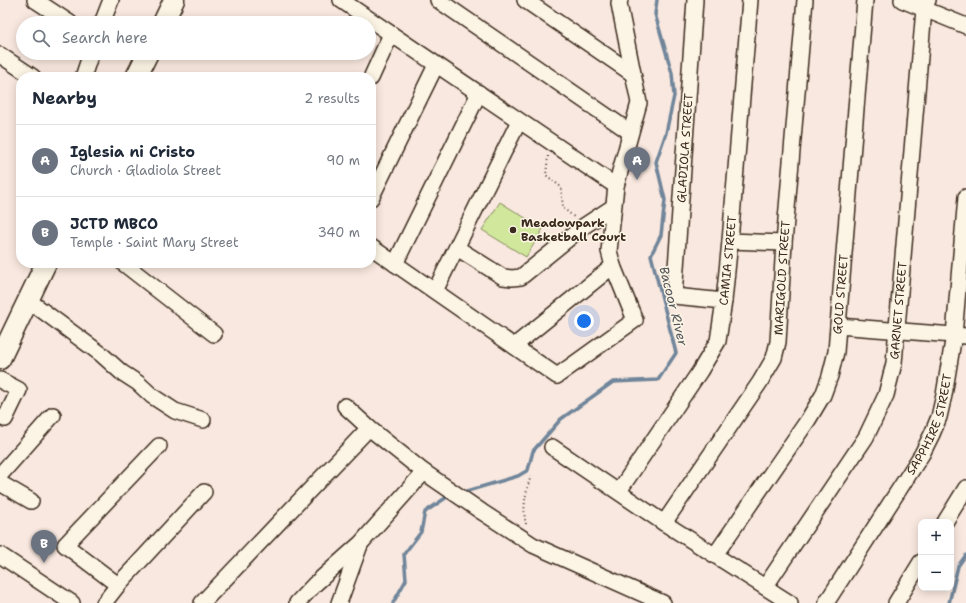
<!DOCTYPE html>
<html lang="en">
<head>
<meta charset="utf-8">
<style>
	body { margin:0; font-family:"Shantell Sans",sans-serif; background:#f2f2f3; color:#1f2937 }
	.controls { position:absolute; right:12px; bottom:12px; display:grid; overflow:hidden; border-radius:8px; box-shadow:0 2px 10px #0003 }
	.controls button { width:36px; height:36px; display:grid; place-items:center; padding:0; border:0; border-bottom:1px solid #e0e1e3; background:#fff; color:#1f2937; font:20px sans-serif }
	.you { position:absolute; left:584px; top:321px; width:14px; height:14px; margin:-10px; border:3px solid #fff; border-radius:50%; background:#1a73e8; box-shadow:0 0 0 6px #1a73e833 }
	.badge { display:grid; place-items:center; width:26px; height:26px; border-radius:50%; background:#0f766e; color:#fff; font-size:13px; font-weight:700 }
	.pin { position:absolute; translate:-50% -33px; filter:drop-shadow(0 1px 2px #0008) }
	.pin::after { content:''; position:absolute; top:21px; width:14px; height:12px; background:inherit; clip-path:polygon(0 0,100% 0,50% 100%) }
	.list { margin:0; padding:0; list-style:none }
	h2 { display:flex; justify-content:space-between; align-items:center; height:52px; margin:0; padding:0 16px; font-size:17px }
	h2 small { font-size:13px; font-weight:400; color:#747a83 }
	.list li { display:grid; grid-template-columns:26px 1fr auto; gap:12px; align-items:center; box-sizing:border-box; height:72px; padding:0 16px; border-top:1px solid #e0e1e3 }
	.list b { display:block; font-size:15px; white-space:nowrap }
	.list p { margin:0; font-size:13px; white-space:nowrap; color:#747a83 }
	.list em { font-size:13px; font-style:normal; color:#747a83 }
	.icon { flex:none; width:22px; height:22px; fill:none; stroke:currentColor; stroke-width:2; stroke-linecap:round; stroke-linejoin:round }
	.map { position:relative; flex:none; width:966px; height:603px; overflow:hidden }
	.search { position:absolute; background:#fff; box-shadow:0 2px 10px #0003; left:16px; top:16px; width:360px; height:44px; display:flex; align-items:center; gap:10px; box-sizing:border-box; padding:0 14px; border-radius:22px; color:#747a83; font-size:15px }
	.panel { position:absolute; background:#fff; box-shadow:0 2px 10px #0003; left:16px; top:72px; width:360px; height:196px; border-radius:16px }
	.map>svg:first-child { display:block }
	.green { fill:#d0e79c; stroke:#86885d }
	.lines { fill:none; stroke-linecap:round; stroke-linejoin:round }
	.stream { stroke:#6f859a; stroke-width:3.5 }
	.minor-casing { stroke:#3b2a1e; stroke-width:18 }
	.major-casing { stroke:#3b2a1e; stroke-width:23 }
	.path { stroke:#3b2a1e; stroke-width:2; stroke-dasharray:1 3; stroke-linecap:butt }
	.minor { stroke:#fcf5e5; stroke-width:15 }
	.major { stroke:#fcf5e5; stroke-width:20 }
	.poi-dot { fill:#3b2a1e; stroke:#fcf5e5; stroke-width:1.5 }
	.labels { text-anchor:middle; stroke-width:3; stroke-linejoin:round; paint-order:stroke }
	.street-label { font-size:12px; fill:#3b2a1e; stroke:#fcf5e5 }
	.poi-label { font-size:12px; font-weight:bold; fill:#3b2a1e; stroke:#fcf5e5; text-anchor:start }
	.water-label { font-size:13px; font-style:italic; fill:#55575c; stroke:#fcf5e5 }
</style>
</head>
<body>
<div class="map">
<svg width="966" height="603" viewBox="0 0 966 603">
	<rect width="100%" height="100%" fill="#f9e8df"/>
	<filter id="ink" filterUnits="userSpaceOnUse"><feTurbulence type="fractalNoise" baseFrequency=".025" numOctaves="2"/><feDisplacementMap in="SourceGraphic" scale="8" xChannelSelector="R" yChannelSelector="G"/><feConvolveMatrix kernelMatrix="1 2 1 2 8 2 1 2 1" color-interpolation-filters="sRGB"/></filter>
	<g filter="url(#ink)">
		<polygon class="green" points="500,202 543,229 526,257 482,230"/>
		<g class="lines">
			<g class="stream">
				<polyline points="464,492 518,476 528,470 533,451 561,419 613,382 658,380 676,353 651,255 661,235 665,200 656,162 666,133 674,96 672,73 655,14 657,0"/>
				<polyline points="393,603 406,580 404,554 421,532 425,512 447,497"/>
				<polyline points="949,603 958,566 966,555"/>
			</g>
			<g class="minor-casing">
				<g id="minor">
					<polyline points="35,0 70,23"/>
					<polyline points="341,0 616,186"/>
					<polyline points="438,0 630,132"/>
					<polyline points="525,0 633,74"/>
					<polyline points="695,0 674,296 724,301"/>
					<polyline points="902,0 966,26"/>
					<polyline points="102,23 111,0"/>
					<polyline points="0,55 33,77"/>
					<polyline points="83,77 91,53"/>
					<polyline points="371,78 391,34"/>
					<polyline points="371,198 436,65"/>
					<polyline points="730,241 784,243"/>
					<polyline points="371,247 557,376 635,320 613,266 609,251 616,186 639,103 620,9 619,3 620,0"/>
					<polyline points="457,248 503,277 512,278 521,277 584,226 613,207"/>
					<polyline points="123,263 214,334"/>
					<polyline points="395,264 479,93"/>
					<polyline points="435,291 519,121"/>
					<polyline points="28,300 101,354 121,372 138,383 152,396 175,411 203,420"/>
					<polyline points="838,326 966,336"/>
					<polyline points="514,346 613,266"/>
					<polyline points="0,380 19,390 5,419 0,417"/>
					<polyline points="552,447 664,523 790,603"/>
					<polyline points="424,472 482,512 533,545 663,603"/>
					<polyline points="0,475 53,415"/>
					<polyline points="0,483 31,501"/>
					<path id="s1" d="M 619,491 L 700,371 L 718,341 L 724,301 L 730,241 L 750,0"/>
					<polyline points="945,522 966,488"/>
					<path id="s2" d="M 664,523 L 760,382 L 774,358 L 778,342 L 784,243 L 805,0"/>
					<polyline points="0,555 72,603"/>
					<path id="s3" d="M 715,555 L 808,420 L 823,395 L 830,376 L 836,352 L 838,326 L 865,0"/>
					<polyline points="118,585 65,545 159,446"/>
					<path id="s4" d="M 765,587 L 866,437 L 886,395 L 894,363 L 924,9 L 928,0"/>
					<polyline points="104,603 118,585 204,492"/>
					<polyline points="202,603 369,428"/>
					<polyline points="297,603 315,584 361,543 424,472 369,428 345,406"/>
					<polyline points="339,603 360,545"/>
					<path id="s5" d="M 826,603 L 922,454 L 932,434 L 939,417 L 944,395 L 954,335 L 966,197"/>
					<polyline points="896,603 921,562"/>
				</g>
			</g>
			<g class="major-casing">
				<g id="major">
					<polyline points="163,23 174,0"/>
					<polyline points="136,77 148,53"/>
					<polyline points="0,359 46,263"/>
				</g>
			</g>
			<g class="path">
				<polyline points="548,156 546,175 561,187 563,208 574,217"/>
				<path d="M 526,524 C 522,510 526,490 531,476"/>
			</g>
			<use href="#minor" class="minor"/>
			<use href="#major" class="major"/>
		</g>
	</g>
	<circle class="poi-dot" cx="513" cy="230" r="4"/>
	<g class="labels">
		<g class="street-label">
			<text transform="translate(685 148) rotate(-86)" y="4">GLADIOLA STREET</text>
			<text dy="4" stroke="none"><textPath href="#s1" startOffset="261">CAMIA STREET</textPath></text>
			<text dy="4" stroke="none"><textPath href="#s2" startOffset="279">MARIGOLD STREET</textPath></text>
			<text dy="4" stroke="none"><textPath href="#s3" startOffset="296">GOLD STREET</textPath></text>
			<text dy="4" stroke="none"><textPath href="#s4" startOffset="313">GARNET STREET</textPath></text>
			<text dy="4" stroke="none"><textPath href="#s5" startOffset="208">SAPPHIRE STREET</textPath></text>
		</g>
		<g class="poi-label">
			<text x="521" y="227">Meadowpark<tspan x="521" dy="14">Basketball Court</tspan></text>
		</g>
		<g class="water-label">
			<text transform="translate(674 306) rotate(76)" y="5">Bacoor River</text>
		</g>
	</g>
</svg>
<div class="controls">
<button>+</button>
<button>−</button>
</div>
<div class="you"></div>
<div class="pin badge" style="left:637px;top:180px;background:#6b7280">A</div>
<div class="pin badge" style="left:44px;top:563px;background:#6b7280">B</div>
<div class="search"><svg class="icon" aria-label="search" viewBox="0 0 24 24"><circle cx="10" cy="10" r="6"/><path d="M15 15l6 6"/></svg>Search here</div>
<section class="panel">
<h2>Nearby<small>2 results</small></h2>
<ul class="list">
<li><span class="badge" style="background:#6b7280">A</span><div><b>Iglesia ni Cristo</b><p>Church · Gladiola Street</p></div><em>90 m</em></li>
<li><span class="badge" style="background:#6b7280">B</span><div><b>JCTD MBCO</b><p>Temple · Saint Mary Street</p></div><em>340 m</em></li>
</ul>
</section>
</div>
</body>
</html>
